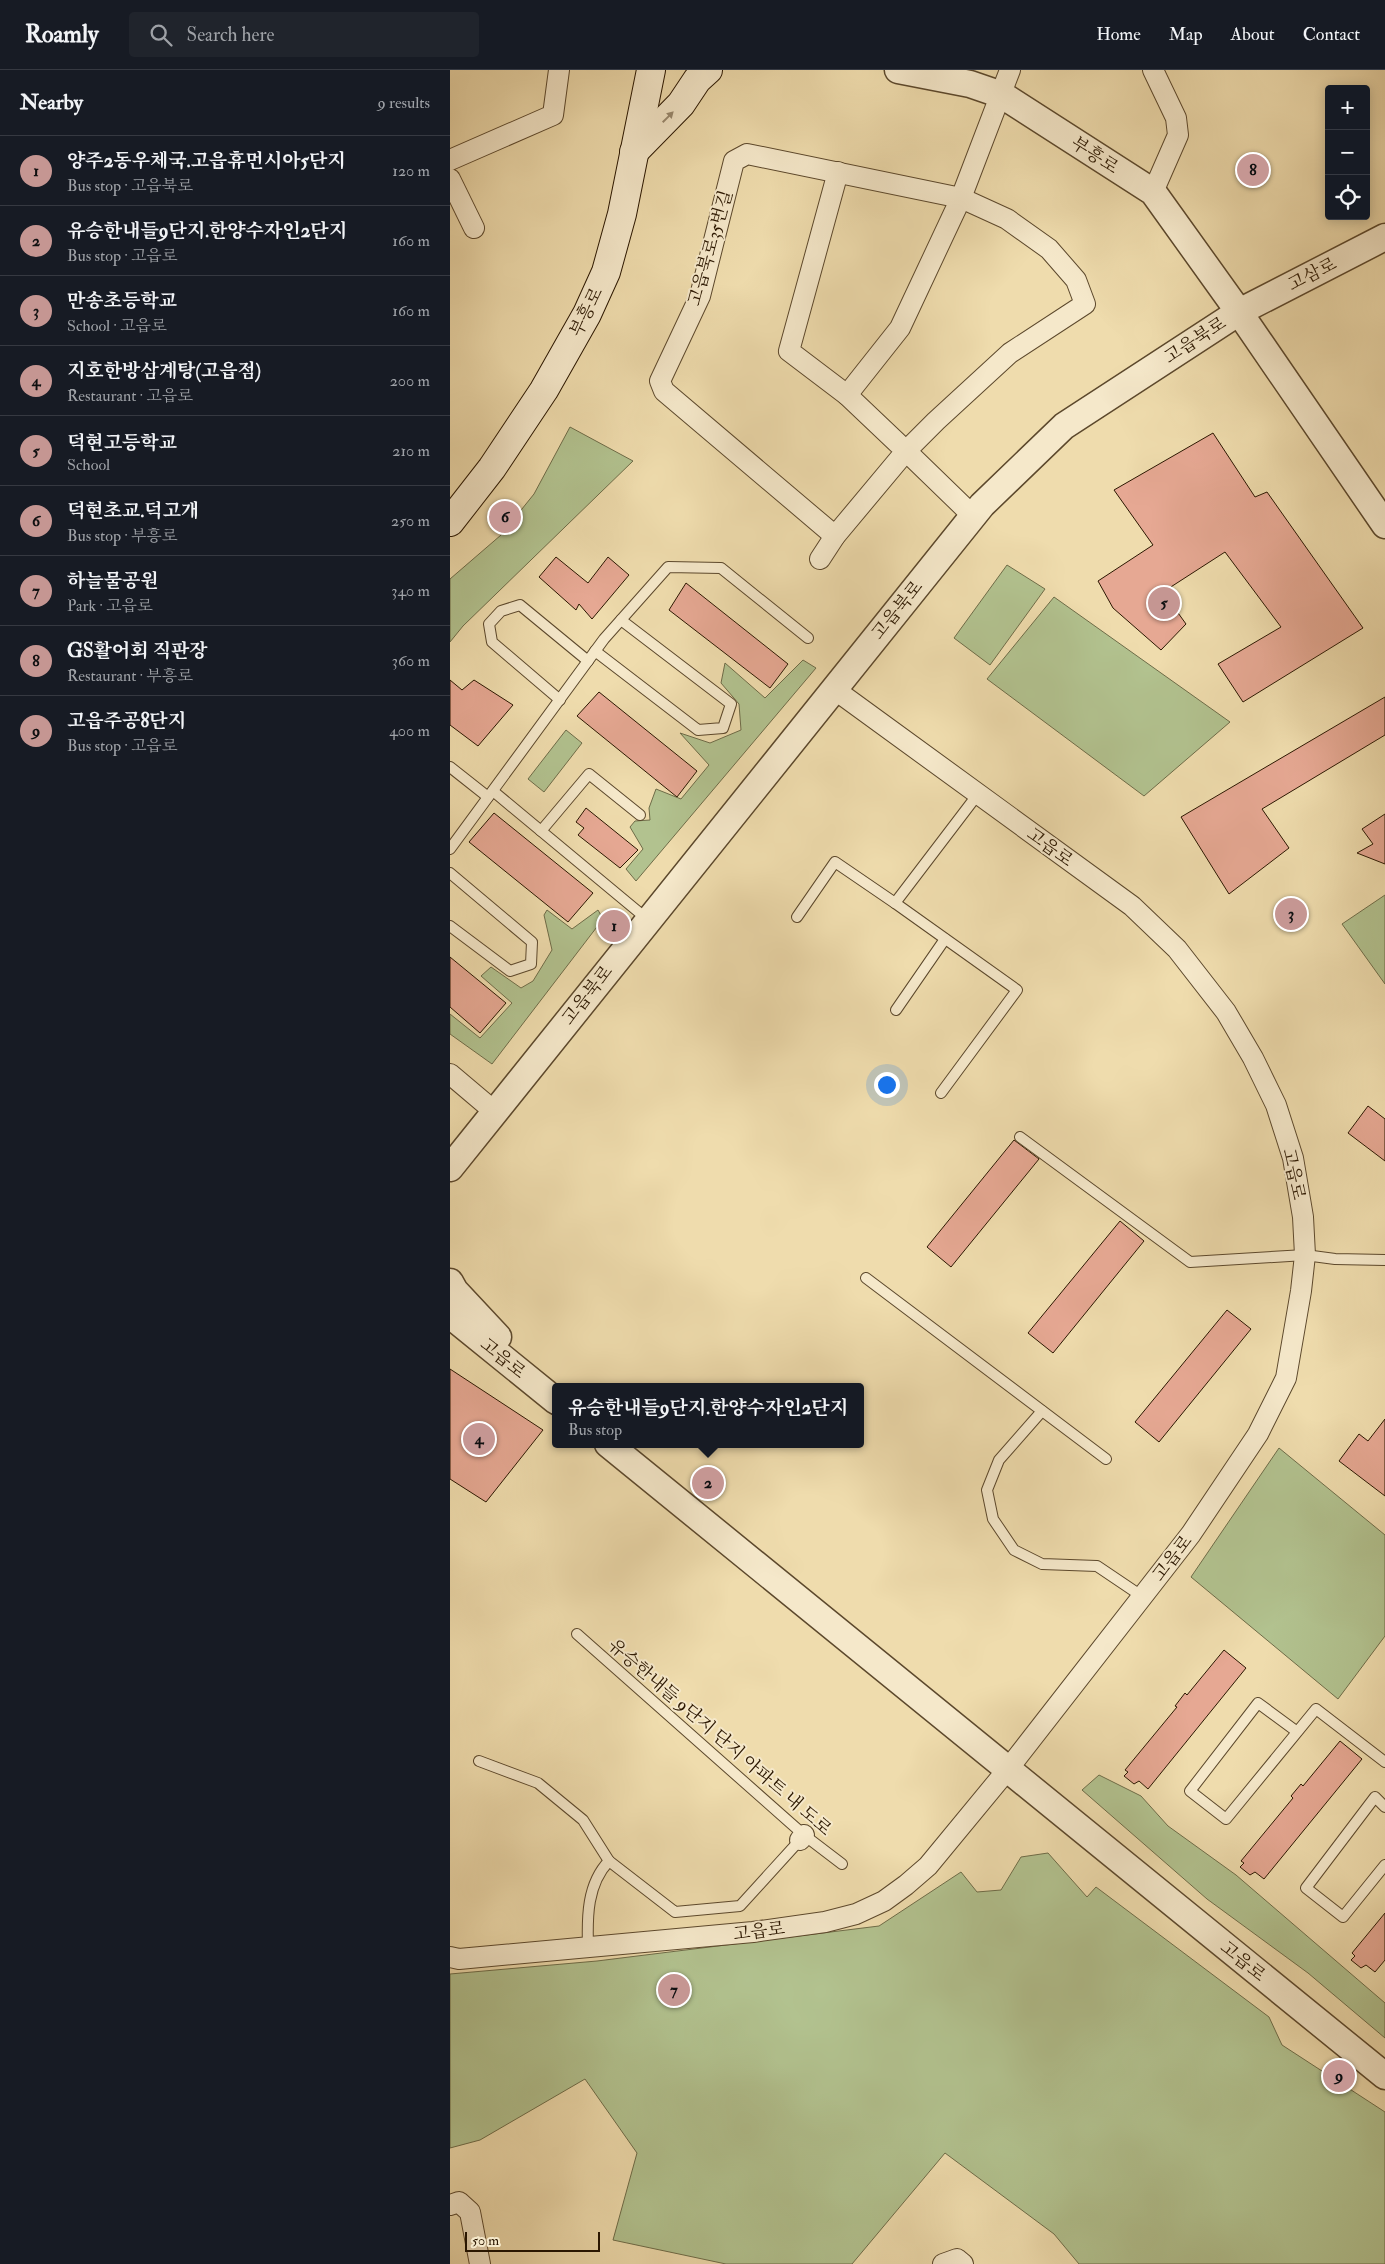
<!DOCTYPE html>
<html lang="en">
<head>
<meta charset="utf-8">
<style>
	body { margin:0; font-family:"IM FELL Double Pica","Noto Serif KR",serif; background:#20242c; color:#f1f3f6 }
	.controls { position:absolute; right:15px; top:15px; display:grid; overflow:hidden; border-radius:5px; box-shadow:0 2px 12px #0003 }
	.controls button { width:45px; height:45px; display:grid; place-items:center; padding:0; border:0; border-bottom:1px solid #363941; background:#171b24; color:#f1f3f6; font:25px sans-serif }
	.scale { position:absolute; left:15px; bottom:12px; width:135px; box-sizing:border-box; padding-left:5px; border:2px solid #2b1701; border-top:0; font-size:14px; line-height:18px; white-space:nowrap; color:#2b1701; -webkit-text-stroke:4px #f5e8ca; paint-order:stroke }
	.you { position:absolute; left:436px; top:1014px; width:18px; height:18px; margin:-12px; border:4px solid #fff; border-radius:50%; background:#1a73e8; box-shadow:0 0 0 8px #1a73e833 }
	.badge { display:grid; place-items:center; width:32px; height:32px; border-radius:50%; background:#c59692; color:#111; font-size:16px; font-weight:700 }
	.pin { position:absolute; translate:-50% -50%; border:2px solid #fff; box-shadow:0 1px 5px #0006 }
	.popup { position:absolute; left:102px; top:1313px; width:312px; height:65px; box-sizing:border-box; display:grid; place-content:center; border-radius:5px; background:#171b24; filter:drop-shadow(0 1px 4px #0005); font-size:16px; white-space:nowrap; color:#9ea1a6 }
	.popup b { font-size:19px; color:#f1f3f6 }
	.popup::after { content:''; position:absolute; left:50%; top:100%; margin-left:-10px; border:10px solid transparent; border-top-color:#171b24 }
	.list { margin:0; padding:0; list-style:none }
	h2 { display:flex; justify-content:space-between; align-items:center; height:65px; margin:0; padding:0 20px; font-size:21px }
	h2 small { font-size:16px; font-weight:400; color:#9ea1a6 }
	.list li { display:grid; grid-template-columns:32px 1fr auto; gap:15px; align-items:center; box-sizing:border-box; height:70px; padding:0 20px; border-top:1px solid #363941 }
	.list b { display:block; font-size:19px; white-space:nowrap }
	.list p { margin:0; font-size:16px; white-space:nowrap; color:#9ea1a6 }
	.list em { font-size:16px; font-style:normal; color:#9ea1a6 }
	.icon { flex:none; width:28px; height:28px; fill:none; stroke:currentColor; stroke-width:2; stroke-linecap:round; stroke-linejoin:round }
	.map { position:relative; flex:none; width:935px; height:2194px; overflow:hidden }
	header { display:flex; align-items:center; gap:30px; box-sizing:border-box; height:70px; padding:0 25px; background:#171b24; border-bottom:1px solid #363941 }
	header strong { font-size:24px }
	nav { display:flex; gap:28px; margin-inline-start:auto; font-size:18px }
	.search { width:350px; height:45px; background:#20242c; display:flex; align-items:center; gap:12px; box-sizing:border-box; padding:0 18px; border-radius:5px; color:#9ea1a6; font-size:19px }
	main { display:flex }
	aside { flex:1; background:#171b24 }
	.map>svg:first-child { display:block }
	.green { fill:#b2c28f; stroke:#6e6c48 }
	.building { fill:#e6a893; stroke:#2b1701 }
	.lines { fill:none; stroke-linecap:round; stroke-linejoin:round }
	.service-casing { stroke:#5c482c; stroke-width:12 }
	.minor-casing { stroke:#5c482c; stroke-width:22 }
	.tertiary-casing { stroke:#5c482c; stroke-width:29 }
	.secondary-casing { stroke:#2b1701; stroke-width:30 }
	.service { stroke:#f5e8ca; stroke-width:10 }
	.minor { stroke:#f5e8ca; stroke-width:20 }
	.tertiary { stroke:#f5e8ca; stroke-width:26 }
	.secondary { stroke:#f5e8ca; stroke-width:28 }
	.oneway { fill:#9a8a70 }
	.labels { text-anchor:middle; stroke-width:4; stroke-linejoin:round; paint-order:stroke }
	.street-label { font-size:18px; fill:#2b1701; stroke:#f5e8ca }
</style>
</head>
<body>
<header>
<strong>Roamly</strong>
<div class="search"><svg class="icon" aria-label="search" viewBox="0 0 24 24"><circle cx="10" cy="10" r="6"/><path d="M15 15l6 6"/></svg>Search here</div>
<nav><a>Home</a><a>Map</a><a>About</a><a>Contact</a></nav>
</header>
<main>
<aside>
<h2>Nearby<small>9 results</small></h2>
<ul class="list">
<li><span class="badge">1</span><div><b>양주2동우체국.고읍휴먼시아5단지</b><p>Bus stop · 고읍북로</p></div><em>120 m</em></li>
<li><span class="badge">2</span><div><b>유승한내들9단지.한양수자인2단지</b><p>Bus stop · 고읍로</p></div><em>160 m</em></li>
<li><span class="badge">3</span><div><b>만송초등학교</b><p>School · 고읍로</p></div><em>160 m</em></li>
<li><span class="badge">4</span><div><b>지호한방삼계탕(고읍점)</b><p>Restaurant · 고읍로</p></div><em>200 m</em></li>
<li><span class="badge">5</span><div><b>덕현고등학교</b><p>School</p></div><em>210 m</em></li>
<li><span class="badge">6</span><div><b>덕현초교.덕고개</b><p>Bus stop · 부흥로</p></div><em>250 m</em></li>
<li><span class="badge">7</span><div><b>하늘물공원</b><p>Park · 고읍로</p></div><em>340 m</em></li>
<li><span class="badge">8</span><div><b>GS활어회 직판장</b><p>Restaurant · 부흥로</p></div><em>360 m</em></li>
<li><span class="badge">9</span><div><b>고읍주공8단지</b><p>Bus stop · 고읍로</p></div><em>400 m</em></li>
</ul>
</aside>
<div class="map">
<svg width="935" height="2194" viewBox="0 0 935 2194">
	<rect width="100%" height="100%" fill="#efdcad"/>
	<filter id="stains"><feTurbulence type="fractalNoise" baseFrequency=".004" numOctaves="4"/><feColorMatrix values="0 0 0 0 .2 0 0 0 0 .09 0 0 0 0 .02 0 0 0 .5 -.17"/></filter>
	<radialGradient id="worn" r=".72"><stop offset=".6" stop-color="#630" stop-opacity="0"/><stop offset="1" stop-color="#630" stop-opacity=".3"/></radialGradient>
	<g class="green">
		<polygon points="120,357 183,391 13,556 0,572 0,509 51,465 84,424"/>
		<polygon points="557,495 595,519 540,595 504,568"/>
		<polygon points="604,527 780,652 694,726 537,609"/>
		<polygon points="353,590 366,598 186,811 176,799 193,779 180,757 185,751 200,750 199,738 206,719 231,729 259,695 230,663 260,673 291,660 289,634 271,613 275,593 315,628"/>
		<polygon points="116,660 132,673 94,722 78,709"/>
		<polygon points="935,825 935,914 892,854"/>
		<polygon points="97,840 122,859 148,840 153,849 42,994 0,964 0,944 30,968 62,933 31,906 41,897 71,918 83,911 102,880 94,845"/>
		<polygon points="829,1378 935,1465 935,1566 888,1629 741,1507"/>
		<polygon points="649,1705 691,1726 718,1756 786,1805 935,1933 935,1968 858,1903 757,1829 632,1720"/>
		<polygon points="598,1783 637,1827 646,1817 819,1947 832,1975 935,2042 935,2194 629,2194 604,2164 495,2083 402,2194 276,2194 163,2170 187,2083 135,2009 30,2070 0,2078 0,1904 147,1891 429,1856 511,1802 527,1822 551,1820 571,1787"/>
	</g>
	<g class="building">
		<polygon points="763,363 805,427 817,422 913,558 793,632 768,594 831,557 775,482 713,522 736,554 711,580 663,538 648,511 703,475 664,420"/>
		<polygon points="106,487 138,513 158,487 179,505 142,549 129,534 126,540 89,507"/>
		<polygon points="236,513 338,594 320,618 219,540"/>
		<polygon points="0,610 12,620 24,610 63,635 28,676 0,655"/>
		<polygon points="149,622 247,701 227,727 127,646"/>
		<polygon points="935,627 935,665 812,739 839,778 779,824 731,747"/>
		<polygon points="136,738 188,780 170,798 128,765 134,758 126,752"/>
		<polygon points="44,743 143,823 118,852 19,772"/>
		<polygon points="935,744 935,794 907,783 923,774 912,759"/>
		<polygon points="0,887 56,933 30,963 0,937"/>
		<polygon points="918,1036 935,1049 935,1091 898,1063"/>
		<polygon points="564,1070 589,1089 501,1197 477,1177"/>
		<polygon points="670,1151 694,1171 603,1283 578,1263"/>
		<polygon points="777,1240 801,1259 709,1372 685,1352"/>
		<polygon points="0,1299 93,1360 36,1432 0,1409"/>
		<polygon points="935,1349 935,1426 889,1391 909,1364 918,1371"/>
		<polygon points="774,1580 796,1598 698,1719 689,1711 684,1714 674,1706 678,1702 675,1700 727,1637 725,1636 735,1623 737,1625"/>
		<polygon points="890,1671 912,1689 814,1809 805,1802 800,1805 790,1797 794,1793 791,1791 843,1728 841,1726 851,1714 853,1716"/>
		<polygon points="935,1843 935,1890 925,1902 916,1895 911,1898 901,1890 905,1886 902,1883"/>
	</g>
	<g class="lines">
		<g class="service-casing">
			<g id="service">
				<polyline points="145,581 248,660 273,658 281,634 171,550"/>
				<polyline points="110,630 42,572 39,554 51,541 70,535 138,591"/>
				<polyline points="0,697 38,727"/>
				<polyline points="43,721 197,849"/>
				<polyline points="91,761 139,704 190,745"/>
				<polyline points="0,779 154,569 218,497 271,498 358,568"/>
				<polyline points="0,803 82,872 81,894 60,901 0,856"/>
				<polyline points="347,847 385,792 445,833"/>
				<polyline points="446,940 495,869"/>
				<polyline points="491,1023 567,920 445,833 528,724"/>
				<polyline points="570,1067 740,1192 855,1185 885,1189 935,1190"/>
				<polyline points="416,1208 656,1389"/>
				<polyline points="592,1341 549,1390 537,1420 543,1449 564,1480 592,1494 647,1496 693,1527"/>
				<polyline points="127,1564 354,1765 392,1794"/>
				<polyline points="846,1661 808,1633 740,1721 776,1749 866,1639 935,1692"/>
				<polyline points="29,1691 88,1713 133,1750 159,1791"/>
				<polyline points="935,1737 925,1727 856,1818 893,1847 935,1795"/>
				<path d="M 138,1877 C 137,1847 137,1814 159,1791 L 225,1842 L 290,1836 L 350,1770"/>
			</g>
		</g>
		<g class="minor-casing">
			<g id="minor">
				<polyline points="0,90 103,45 109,0"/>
				<polyline points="0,109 24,158"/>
				<polyline points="703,122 728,65 726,48 703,0"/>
				<polyline points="397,325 450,258 511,128 560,0"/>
				<polyline points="385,466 214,321 210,311 250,226 284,91 297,84 511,128 557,149 599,179 626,210 635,234 560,283 486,351 456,381 523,446"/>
				<polyline points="370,489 385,466 456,381 397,325 339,281 388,102"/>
				<polyline points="0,1004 45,1042"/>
				<polyline points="350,1770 354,1765"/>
				<polyline points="0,1887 9,1889 303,1862 375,1852 406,1844 434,1831 456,1815 478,1796 558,1699 741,1464 808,1364 836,1308 851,1221 855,1185 853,1147 843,1088 826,1035 803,988 776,942 727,879 682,836 384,619"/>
				<polyline points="0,2135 9,2132 20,2142 30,2194"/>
				<polyline points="493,2194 507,2189 513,2194"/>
			</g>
		</g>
		<g class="tertiary-casing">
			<g id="tertiary">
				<polyline points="448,0 520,14 552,25 703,122 789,242 935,455"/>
				<polyline points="0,1098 532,435 614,356 789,242 935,167"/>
				<polyline points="0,1212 5,1221 48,1267"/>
				<polyline points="0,1245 106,1331"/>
				<polyline points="158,1374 935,2006"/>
			</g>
		</g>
		<g class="secondary-casing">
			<g id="secondary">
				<polyline points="184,82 231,34 247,10 258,0"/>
				<polyline points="0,452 42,398 94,320 137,244 156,202 172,144 201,0"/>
			</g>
		</g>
		<use href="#service" class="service"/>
		<use href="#minor" class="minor"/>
		<use href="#tertiary" class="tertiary"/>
		<use href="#secondary" class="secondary"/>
	</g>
	<defs><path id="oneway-solid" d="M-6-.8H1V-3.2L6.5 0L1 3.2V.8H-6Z" transform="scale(1.25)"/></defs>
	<use class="oneway" href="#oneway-solid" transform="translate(218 47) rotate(-45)"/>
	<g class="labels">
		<g class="street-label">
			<text transform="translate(645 85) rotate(33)" y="6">부흥로</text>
			<text transform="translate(260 178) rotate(-74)" y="6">고읍북로35번길</text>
			<text transform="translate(862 204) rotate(-27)" y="6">고삼로</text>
			<text transform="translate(136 242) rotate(-64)" y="6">부흥로</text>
			<text transform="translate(745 270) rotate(-33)" y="6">고읍북로</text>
			<text transform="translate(447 540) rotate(-51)" y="6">고읍북로</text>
			<text transform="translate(600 777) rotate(36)" y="6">고읍로</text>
			<text transform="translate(137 925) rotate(-52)" y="6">고읍북로</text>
			<text transform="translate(844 1104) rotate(78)" y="6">고읍로</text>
			<text transform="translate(53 1288) rotate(39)" y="6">고읍로</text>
			<text transform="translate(722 1488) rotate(-52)" y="6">고읍로</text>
			<text transform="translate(270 1667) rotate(41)" y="6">유승한내들 9단지 단지 아파트 내 도로</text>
			<text transform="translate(309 1861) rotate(-7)" y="6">고읍로</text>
			<text transform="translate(793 1891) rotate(39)" y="6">고읍로</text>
		</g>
	</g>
	<rect width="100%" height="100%" filter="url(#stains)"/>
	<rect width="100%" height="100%" fill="url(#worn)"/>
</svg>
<div class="controls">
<button>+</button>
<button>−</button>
<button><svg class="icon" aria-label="locate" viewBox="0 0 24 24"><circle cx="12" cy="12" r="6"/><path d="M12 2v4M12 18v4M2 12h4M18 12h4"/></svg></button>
</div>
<div class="scale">50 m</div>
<div class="you"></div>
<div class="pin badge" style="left:164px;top:856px">1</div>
<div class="pin badge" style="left:258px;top:1413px">2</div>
<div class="popup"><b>유승한내들9단지.한양수자인2단지</b>Bus stop</div>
<div class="pin badge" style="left:841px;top:844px">3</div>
<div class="pin badge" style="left:29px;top:1369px">4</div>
<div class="pin badge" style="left:714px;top:533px">5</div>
<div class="pin badge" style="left:55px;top:447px">6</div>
<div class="pin badge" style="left:224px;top:1920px">7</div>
<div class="pin badge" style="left:803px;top:100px">8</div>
<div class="pin badge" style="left:889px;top:2006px">9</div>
</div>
</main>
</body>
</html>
